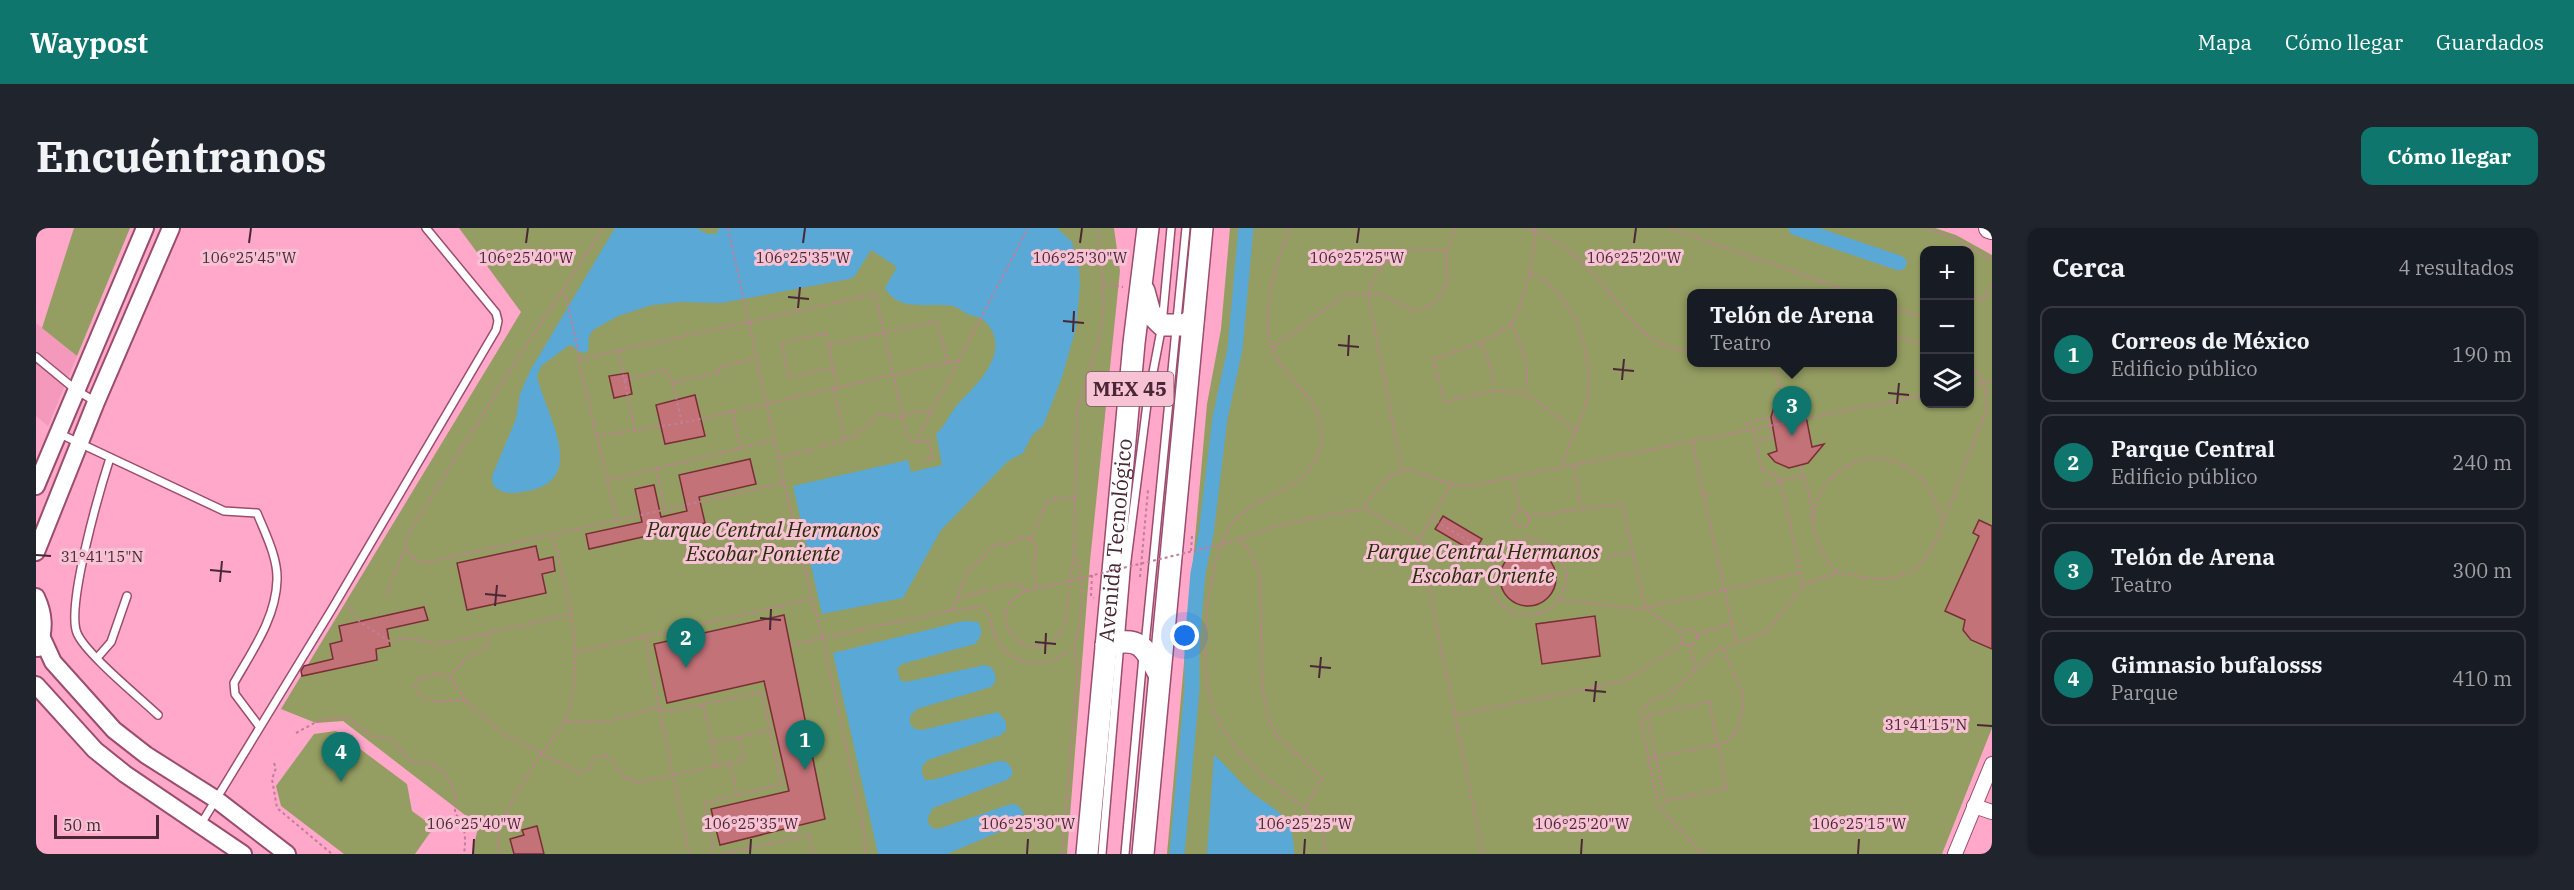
<!DOCTYPE html>
<html lang="es">
<head>
<meta charset="utf-8">
<style>
	body { margin:0; font-family:"IBM Plex Serif",serif; background:#20242c; color:#f1f3f6 }
	.controls { position:absolute; right:18px; top:18px; display:grid; overflow:hidden; border-radius:12px; box-shadow:0 2px 4px #0004 }
	.controls button { width:54px; height:54px; display:grid; place-items:center; padding:0; border:0; border-bottom:2px solid #363941; background:#171b24; color:#f1f3f6; font:30px sans-serif }
	.scale { position:absolute; left:18px; bottom:15px; width:105px; box-sizing:border-box; padding-left:6px; border:3px solid #492734; border-top:0; font-size:16px; line-height:21px; white-space:nowrap; color:#492734; -webkit-text-stroke:4px #f7c2d4; paint-order:stroke }
	.you { position:absolute; left:1149px; top:408px; width:21px; height:21px; margin:-15px; border:4px solid #fff; border-radius:50%; background:#1a73e8; box-shadow:0 0 0 9px #1a73e833 }
	.badge { display:grid; place-items:center; width:39px; height:39px; border-radius:50%; background:#0f766e; color:#fff; font-size:20px; font-weight:700 }
	.pin { position:absolute; translate:-50% -50px; filter:drop-shadow(0 2px 3px #0008) }
	.pin::after { content:''; position:absolute; top:32px; width:21px; height:18px; background:inherit; clip-path:polygon(0 0,100% 0,50% 100%) }
	.popup { position:absolute; left:1651px; top:61px; width:210px; height:78px; box-sizing:border-box; display:grid; place-content:center; border-radius:12px; background:#171b24; filter:drop-shadow(0 2px 4px #0005); font-size:20px; white-space:nowrap; color:#9ea1a6 }
	.popup b { font-size:22px; color:#f1f3f6 }
	.popup::after { content:''; position:absolute; left:50%; top:100%; margin-left:-12px; border:12px solid transparent; border-top-color:#171b24 }
	.list { margin:0; padding:0; list-style:none }
	h2 { display:flex; justify-content:space-between; align-items:center; height:78px; margin:0; padding:0 24px; font-size:26px }
	h2 small { font-size:20px; font-weight:400; color:#9ea1a6 }
	.list li { display:grid; grid-template-columns:39px 1fr auto; gap:18px; align-items:center; box-sizing:border-box; height:96px; margin:0 12px 12px; padding:0 12px; border:2px solid #363941; border-radius:12px }
	.list b { display:block; font-size:22px; white-space:nowrap }
	.list p { margin:0; font-size:20px; white-space:nowrap; color:#9ea1a6 }
	.list em { font-size:20px; font-style:normal; color:#9ea1a6 }
	.icon { flex:none; width:33px; height:33px; fill:none; stroke:currentColor; stroke-width:2; stroke-linecap:round; stroke-linejoin:round }
	.map { position:relative; flex:none; width:1956px; height:626px; overflow:hidden; border-radius:12px }
	header { display:flex; align-items:center; gap:36px; box-sizing:border-box; height:84px; padding:0 30px; background:#0f766e; color:#fff }
	header strong { font-size:28px }
	nav { display:flex; gap:33px; margin-inline-start:auto; font-size:21px }
	.intro { display:flex; align-items:center; justify-content:space-between; box-sizing:border-box; height:144px; padding:0 36px }
	h1 { margin:0; font-size:42px }
	.button { padding:15px 27px; border-radius:12px; background:#0f766e; color:#fff; font-size:21px; font-weight:700 }
	main { display:flex; gap:36px; padding:0 36px }
	aside { flex:1; background:#171b24; border-radius:12px; box-shadow:0 2px 4px #0004 }
	.map>svg:first-child { display:block }
	.built { fill:#f499bc }
	.green { fill:#959e62; fill-rule:evenodd }
	.water { fill:#59a8d6 }
	.lines { fill:none; stroke-linecap:round; stroke-linejoin:round }
	.canal { stroke:#59a8d6; stroke-width:15 }
	.building { fill:#c37278; stroke:#7a2d36; stroke-width:1.5 }
	.service-casing { stroke:#9a4d6c; stroke-width:10 }
	.minor-casing { stroke:#9a4d6c; stroke-width:16 }
	.tertiary-casing { stroke:#9a4d6c; stroke-width:20 }
	.secondary-casing { stroke:#9a4d6c; stroke-width:22 }
	.primary-casing { stroke:#9a4d6c; stroke-width:24 }
	.path { stroke:#c27d97; stroke-width:2; stroke-dasharray:3 3; stroke-linecap:butt }
	.service { stroke:#fff; stroke-width:7 }
	.minor { stroke:#fff; stroke-width:14 }
	.tertiary { stroke:#fff; stroke-width:16 }
	.secondary { stroke:#fff; stroke-width:20 }
	.primary { stroke:#fff; stroke-width:21 }
	.path-bridge { stroke:#c27d97; stroke-width:2; stroke-dasharray:3 3; stroke-linecap:butt }
	.ticks { fill:none; stroke:#492734; stroke-width:2 }
	.labels { text-anchor:middle; stroke-width:6; stroke-linejoin:round; paint-order:stroke }
	.shield { fill:#f7c2d4; stroke:#7d5664; stroke-width:1.5 }
	.shield-label { font-size:20px; font-weight:bold; fill:#492734 }
	.park-label { font-size:21px; font-style:italic; fill:#292d0b; stroke:#f7c2d4 }
	.street-label { font-size:21px; fill:#492734; stroke:#f7c2d4 }
	.ticks-label { font-size:15px; text-anchor:middle; fill:#492734; stroke:#f7c2d4; stroke-width:6; stroke-linejoin:round; paint-order:stroke }
</style>
</head>
<body>
<header>
<strong>Waypost</strong>
<nav><a>Mapa</a><a>Cómo llegar</a><a>Guardados</a></nav>
</header>
<div class="intro"><h1>Encuéntranos</h1><a class="button">Cómo llegar</a></div>
<main>
<div class="map">
<svg width="1956" height="626" viewBox="0 0 1956 626">
	<rect width="100%" height="100%" fill="#ffa8c9"/>
	<polygon class="built" points="0,95 41,128 12,198 0,188"/>
	<g class="green">
		<polygon points="38,0 94,0 41,128 6,100"/>
		<polygon points="423,0 1078,0 1084,43 1054,333 1031,626 436,626 441,604 438,594 307,493 280,495 245,481 485,84"/>
		<path d="M 1194,0 L 1899,0 L 1920,7 L 1956,27 L 1956,500 L 1906,626 L 1131,626 L 1171,176 L 1185,101 ZM 1888,22 L 1934,22 L 1934,176 L 1888,176 ZM 1656,65 L 1856,65 L 1856,134 L 1656,134 Z"/>
		<polygon points="300,503 371,556 376,583 398,599 379,626 308,626 245,578 240,558 278,506"/>
	</g>
	<g class="water">
		<path d="M 579,0 L 660,0 C 669,4 670,8 681,5 L 683,0 L 1021,0 L 1036,14 L 1043,40 L 1044,57 L 1040,100 L 1026,149 L 1007,198 L 996,207 L 987,225 L 972,233 L 905,302 L 867,370 L 786,386 L 757,258 L 872,232 L 875,244 L 906,237 L 900,206 C 910,197 914,185 922,176 C 940,157 971,129 955,101 C 950,93 946,90 938,88 C 930,87 924,80 917,78 C 893,74 863,85 849,60 L 861,39 L 835,22 L 818,49 L 813,51 L 685,75 L 645,74 L 616,77 L 582,88 L 557,102 L 553,108 L 552,123 L 548,125 L 540,122 L 537,117 L 532,118 L 505,138 L 501,148 C 508,184 555,252 491,263 C 477,266 467,267 457,257 L 456,248 L 480,191 L 484,166 L 494,143 Z"/>
		<path d="M 928,393 L 942,394 C 947,403 946,408 939,416 L 866,436 L 861,441 L 864,452 L 870,454 L 949,437 L 956,440 C 960,448 962,452 955,459 L 881,481 L 874,488 L 874,496 L 879,501 L 886,502 L 962,484 L 970,494 L 970,502 L 965,507 L 892,532 L 886,538 L 886,545 L 889,552 L 896,552 L 963,533 L 971,534 L 976,541 L 976,547 L 971,552 L 897,580 C 892,588 889,593 896,600 L 902,601 L 975,576 L 981,577 L 987,583 L 987,591 L 982,596 L 911,626 L 842,626 L 797,425 Z"/>
		<path d="M 1178,527 C 1190,537 1200,550 1212,561 C 1237,584 1258,583 1258,626 L 1171,626 Z"/>
	</g>
	<g class="lines">
		<g class="canal">
			<polyline points="1760,0 1863,35"/>
			<polyline points="1141,626 1156,461 1156,416 1162,345 1170,306 1184,190 1199,121 1210,0"/>
		</g>
	</g>
	<g class="building">
		<polygon points="592,145 596,166 578,170 573,148"/>
		<polygon points="659,167 669,208 629,216 620,177"/>
		<polygon points="1749,170 1759,172 1769,183 1776,219 1788,216 1772,235 1753,240 1739,234 1732,226 1741,223 1735,189 1738,179"/>
		<polygon points="714,231 720,256 663,269 669,295 553,321 550,306 606,294 599,261 618,257 625,289 651,283 643,247"/>
		<polygon points="1407,288 1446,311 1438,324 1399,301"/>
		<polygon points="1943,292 1956,298 1956,421 1935,412 1927,402 1929,392 1909,383 1943,308 1937,305"/>
		<polygon points="500,318 503,332 517,329 519,343 506,346 510,365 431,382 421,335"/>
		<circle cx="1492" cy="350" r="28"/>
		<polygon points="388,379 392,392 351,401 354,418 340,421 341,432 266,448 265,443 268,438 297,431 294,416 306,413 303,398"/>
		<polygon points="748,387 789,591 684,617 675,581 753,563 728,453 631,475 618,416"/>
		<polygon points="1559,388 1564,428 1506,436 1500,396"/>
		<polygon points="501,598 508,626 478,626 474,611 488,607 486,602"/>
	</g>
	<g class="lines">
		<g class="service-casing">
			<g id="service">
				<polyline points="0,129 40,162 60,174"/>
				<path d="M 22,205 L 188,283 L 221,285 C 229,305 242,330 241,352 C 240,390 216,423 198,455 L 199,466 L 223,498"/>
				<path d="M 74,230 C 64,261 30,378 41,405 C 49,425 103,469 122,487"/>
				<polyline points="1109,417 1150,0"/>
				<polyline points="61,430 75,414 91,368"/>
				<polyline points="165,596 296,381 460,102 462,93 460,85 390,0"/>
				<polyline points="1066,626 1091,332 1111,176 1126,97 1135,0"/>
				<polyline points="1089,626 1107,428"/>
			</g>
		</g>
		<g class="minor-casing">
			<g id="minor">
				<polyline points="1938,578 1956,584"/>
				<polyline points="1919,626 1956,536"/>
			</g>
		</g>
		<g class="tertiary-casing">
			<g id="tertiary">
				<polyline points="0,258 109,0"/>
				<polyline points="0,324 60,174 135,0"/>
				<path d="M 0,369 C 8,386 9,401 2,420"/>
				<polyline points="6,410 17,434 78,502 110,527 181,572 251,626"/>
				<polyline points="0,457 59,522 89,546 207,626"/>
			</g>
		</g>
		<g class="secondary-casing">
			<polyline id="secondary" points="1953,0 1956,1"/>
		</g>
		<g class="primary-casing">
			<g id="primary">
				<polyline points="1108,63 1114,85 1126,97 1148,97 1157,92"/>
				<path d="M 1070,417 C 1104,408 1108,418 1123,446"/>
				<path id="s1" d="M 1051,626 L 1098,115 L 1112,0"/>
				<polyline points="1107,626 1166,0"/>
			</g>
		</g>
		<g class="path">
			<path d="M 567,0 L 473,144 L 371,308 L 369,320 C 374,328 380,333 389,335 L 748,255"/>
			<polyline points="692,0 748,255 776,371 787,410 828,602 829,626"/>
			<path d="M 1254,0 C 1241,31 1223,87 1236,120 C 1250,155 1294,174 1284,218 C 1273,265 1229,261 1201,290 C 1170,323 1164,423 1173,466 C 1182,507 1213,538 1245,562 C 1258,572 1274,582 1283,595 C 1289,605 1288,615 1289,626"/>
			<path d="M 1490,0 C 1519,9 1544,30 1564,53 C 1594,87 1604,118 1656,124"/>
			<path d="M 1499,0 C 1500,19 1487,86 1473,97 C 1452,115 1423,122 1397,131 L 1409,174 C 1482,155 1482,157 1541,204"/>
			<polyline points="1632,0 1819,65"/>
			<polyline points="1888,0 1917,10 1956,32"/>
			<path d="M 1493,45 C 1540,62 1560,131 1550,175 C 1544,198 1531,218 1526,240"/>
			<polyline points="1068,56 1087,59"/>
			<polyline points="526,66 530,68 544,131 543,134 581,293"/>
			<polyline points="1934,66 1947,73 1956,56"/>
			<polyline points="1856,79 1884,88 1888,87"/>
			<path d="M 1475,96 C 1487,119 1494,139 1490,165"/>
			<polygon points="790,105 797,140 753,149 746,115"/>
			<polyline points="1856,108 1888,116"/>
			<path d="M 1444,115 C 1452,130 1458,143 1457,161"/>
			<polyline points="793,117 900,93 912,135"/>
			<polyline points="1236,120 1310,66 1346,67 1378,83 1394,78 1405,67 1412,52 1410,24 1419,0"/>
			<polyline points="582,123 599,202"/>
			<path d="M 544,131 L 839,66 L 871,207 C 877,216 883,214 893,212 L 897,230 L 885,233"/>
			<polyline points="1735,134 1749,170"/>
			<polyline points="797,140 802,160"/>
			<polyline points="588,152 630,142 637,155"/>
			<polyline points="1934,158 1956,153"/>
			<polyline points="798,161 809,211"/>
			<polyline points="696,183 704,220"/>
			<polyline points="646,195 637,155 684,144 682,139 721,130"/>
			<polyline points="1718,202 1726,243 1737,245 1744,252 1767,357"/>
			<polyline points="1711,203 1710,195 1732,190 1736,210 1721,213"/>
			<polyline points="561,208 646,195 923,132"/>
			<polyline points="880,214 992,0"/>
			<polyline points="1656,215 1700,414"/>
			<polyline points="744,230 818,209 842,186 867,189 879,183 895,185"/>
			<polyline points="1538,238 1545,279"/>
			<polyline points="1764,238 1773,264 1776,293"/>
			<polyline points="620,241 629,282"/>
			<path d="M 1366,243 L 1332,66 C 1344,26 1371,15 1410,24"/>
			<polyline points="1478,251 1484,283"/>
			<polyline points="573,252 739,212"/>
			<polyline points="1415,257 1383,311 1447,626"/>
			<polyline points="1728,257 1766,248"/>
			<polyline points="1667,267 1674,266"/>
			<polyline points="1328,280 1383,311"/>
			<circle cx="1485" cy="291" r="8"/>
			<polyline points="1492,288 1586,276 1609,378 1613,383 1646,405"/>
			<polyline points="1395,290 1459,329"/>
			<polyline points="994,311 1012,272 1041,269"/>
			<circle cx="1492" cy="349" r="38"/>
			<polyline points="1204,312 1216,327 1224,347 1226,460 1234,495 1240,506 1286,550 1269,580"/>
			<path d="M 1199,313 L 1236,299 L 1328,280 C 1374,213 1374,254 1432,258 L 1888,167"/>
			<polyline points="1155,323 1156,308"/>
			<polyline points="1572,329 1596,324"/>
			<path d="M 1801,344 C 1721,258 1871,166 1906,293"/>
			<polyline points="1056,347 1055,368 1058,370"/>
			<polyline points="1104,349 1112,262"/>
			<path d="M 1012,358 C 1001,360 989,362 981,368 C 943,394 1007,452 1029,395 L 1038,325 L 1041,182 L 1063,111 L 1068,76 L 1062,0"/>
			<polyline points="351,365 369,320"/>
			<polyline points="921,370 976,356 985,357 991,363"/>
			<polyline points="1524,372 1604,381 1764,345"/>
			<polyline points="311,377 324,394 353,413 372,410 403,416 536,386"/>
			<polyline points="916,382 933,340 948,329 953,321 963,316 972,317 987,309 994,311 1000,317 998,345 1001,360"/>
			<circle cx="1653" cy="409" r="8"/>
			<polyline points="1660,407 1696,395"/>
			<polyline points="609,410 653,626"/>
			<path d="M 755,417 L 916,382 L 946,379 L 954,388 C 959,433 1000,449 1036,421"/>
			<polyline points="1654,417 1659,441"/>
			<polyline points="540,424 776,371"/>
			<polyline points="414,449 428,432 452,418 451,406"/>
			<path d="M 429,472 C 412,473 386,478 379,458 L 382,452 L 401,445 L 414,449 L 429,472 L 466,505 L 542,544 L 552,542 L 559,529 L 570,528 C 585,538 581,552 604,554 L 708,532 L 703,509 L 734,502"/>
			<polygon points="1673,474 1691,560 1629,573 1611,487"/>
			<polyline points="667,477 676,514"/>
			<polyline points="1419,487 1589,453 1647,415"/>
			<polyline points="529,493 570,494 622,479 630,484 726,464 745,556 668,575 678,626"/>
			<path d="M 260,505 L 282,493 L 303,489 L 314,491 L 335,508 L 353,510 L 373,531 L 382,535 L 396,536 L 407,543 L 420,566 L 419,585 C 430,598 430,610 428,626"/>
			<polyline points="1611,531 1688,515 1702,502 1707,478 1707,465 1686,419"/>
			<polyline points="238,535 240,540 236,551 241,580 296,626"/>
			<polyline points="694,536 701,567"/>
			<polyline points="680,537 676,514 703,509"/>
			<path d="M 464,626 C 449,598 512,518 529,493 C 551,432 532,369 517,308"/>
			<polyline points="685,626 773,607 777,626"/>
			<path d="M 1026,626 L 1042,437 C 1035,419 1039,418 1042,401 C 1046,375 1050,351 1039,327"/>
			<polyline points="1666,626 1622,578 1605,492 1607,479 1617,472 1634,466 1681,422 1718,409 1733,401 1767,357 1801,344 1837,351 1856,350 1872,345 1883,338 1899,315 1951,180 1948,155 1941,144 1934,138"/>
		</g>
		<use href="#service" class="service"/>
		<use href="#minor" class="minor"/>
		<use href="#tertiary" class="tertiary"/>
		<use href="#secondary" class="secondary"/>
		<use href="#primary" class="primary"/>
		<polyline class="path-bridge" points="1012,358 1199,313"/>
	</g>
	<path class="ticks" d="M 213,15 L 215,0M 490,15 L 492,0M 767,15 L 769,0M 1044,15 L 1046,0M 1321,15 L 1323,0M 1598,15 L 1600,0M 752,69 L 773,71M 762,80 L 764,59M 1027,93 L 1048,95M 1037,104 L 1038,83M 1302,117 L 1323,119M 1312,128 L 1313,107M 1577,141 L 1598,143M 1586,152 L 1588,131M 1852,165 L 1873,167M 1861,176 L 1863,155M 0,327 L 15,328M 174,342 L 195,344M 184,354 L 186,333M 449,366 L 470,368M 459,378 L 461,357M 724,390 L 745,392M 734,402 L 735,381M 999,414 L 1020,416M 1009,426 L 1010,405M 1274,438 L 1295,440M 1283,450 L 1285,429M 1549,462 L 1570,464M 1558,474 L 1560,453M 1941,497 L 1956,498M 437,626 L 438,611M 714,626 L 715,611M 991,626 L 992,611M 1268,626 L 1269,611M 1545,626 L 1546,611M 1822,626 L 1823,611"/>
	<g class="labels">
		<rect class="shield" x="1050.5" y="144" width="87" height="34" rx="4.5"/>
		<g class="shield-label">
			<text x="1094" y="168">MEX 45</text>
		</g>
		<g class="park-label">
			<text x="727" y="309">Parque Central Hermanos<tspan x="727" dy="24">Escobar Poniente</tspan></text>
			<text x="1447" y="331">Parque Central Hermanos<tspan x="1447" dy="24">Escobar Oriente</tspan></text>
		</g>
		<g class="street-label">
			<text dy="7" stroke="none"><textPath href="#s1" startOffset="315">Avenida Tecnológico</textPath></text>
		</g>
	</g>
	<g class="ticks-label">
		<text x="213" y="35">106°25'45"W</text>
		<text x="490" y="35">106°25'40"W</text>
		<text x="767" y="35">106°25'35"W</text>
		<text x="1044" y="35">106°25'30"W</text>
		<text x="1321" y="35">106°25'25"W</text>
		<text x="1598" y="35">106°25'20"W</text>
		<text x="66" y="334">31°41'15"N</text>
		<text x="1890" y="502">31°41'15"N</text>
		<text x="438" y="601">106°25'40"W</text>
		<text x="715" y="601">106°25'35"W</text>
		<text x="992" y="601">106°25'30"W</text>
		<text x="1269" y="601">106°25'25"W</text>
		<text x="1546" y="601">106°25'20"W</text>
		<text x="1823" y="601">106°25'15"W</text>
	</g>
</svg>
<div class="controls">
<button>+</button>
<button>−</button>
<button><svg class="icon" aria-label="layers" viewBox="0 0 24 24"><path d="M12 4l9 5-9 5-9-5zM3 14l9 5 9-5"/></svg></button>
</div>
<div class="scale">50 m</div>
<div class="you"></div>
<div class="pin badge" style="left:769px;top:542px">1</div>
<div class="pin badge" style="left:650px;top:440px">2</div>
<div class="pin badge" style="left:1756px;top:208px">3</div>
<div class="popup"><b>Telón de Arena</b>Teatro</div>
<div class="pin badge" style="left:305px;top:554px">4</div>
</div>
<aside>
<h2>Cerca<small>4 resultados</small></h2>
<ul class="list">
<li><span class="badge">1</span><div><b>Correos de México</b><p>Edificio público</p></div><em>190 m</em></li>
<li><span class="badge">2</span><div><b>Parque Central</b><p>Edificio público</p></div><em>240 m</em></li>
<li><span class="badge">3</span><div><b>Telón de Arena</b><p>Teatro</p></div><em>300 m</em></li>
<li><span class="badge">4</span><div><b>Gimnasio bufalosss</b><p>Parque</p></div><em>410 m</em></li>
</ul>
</aside>
</main>
</body>
</html>
